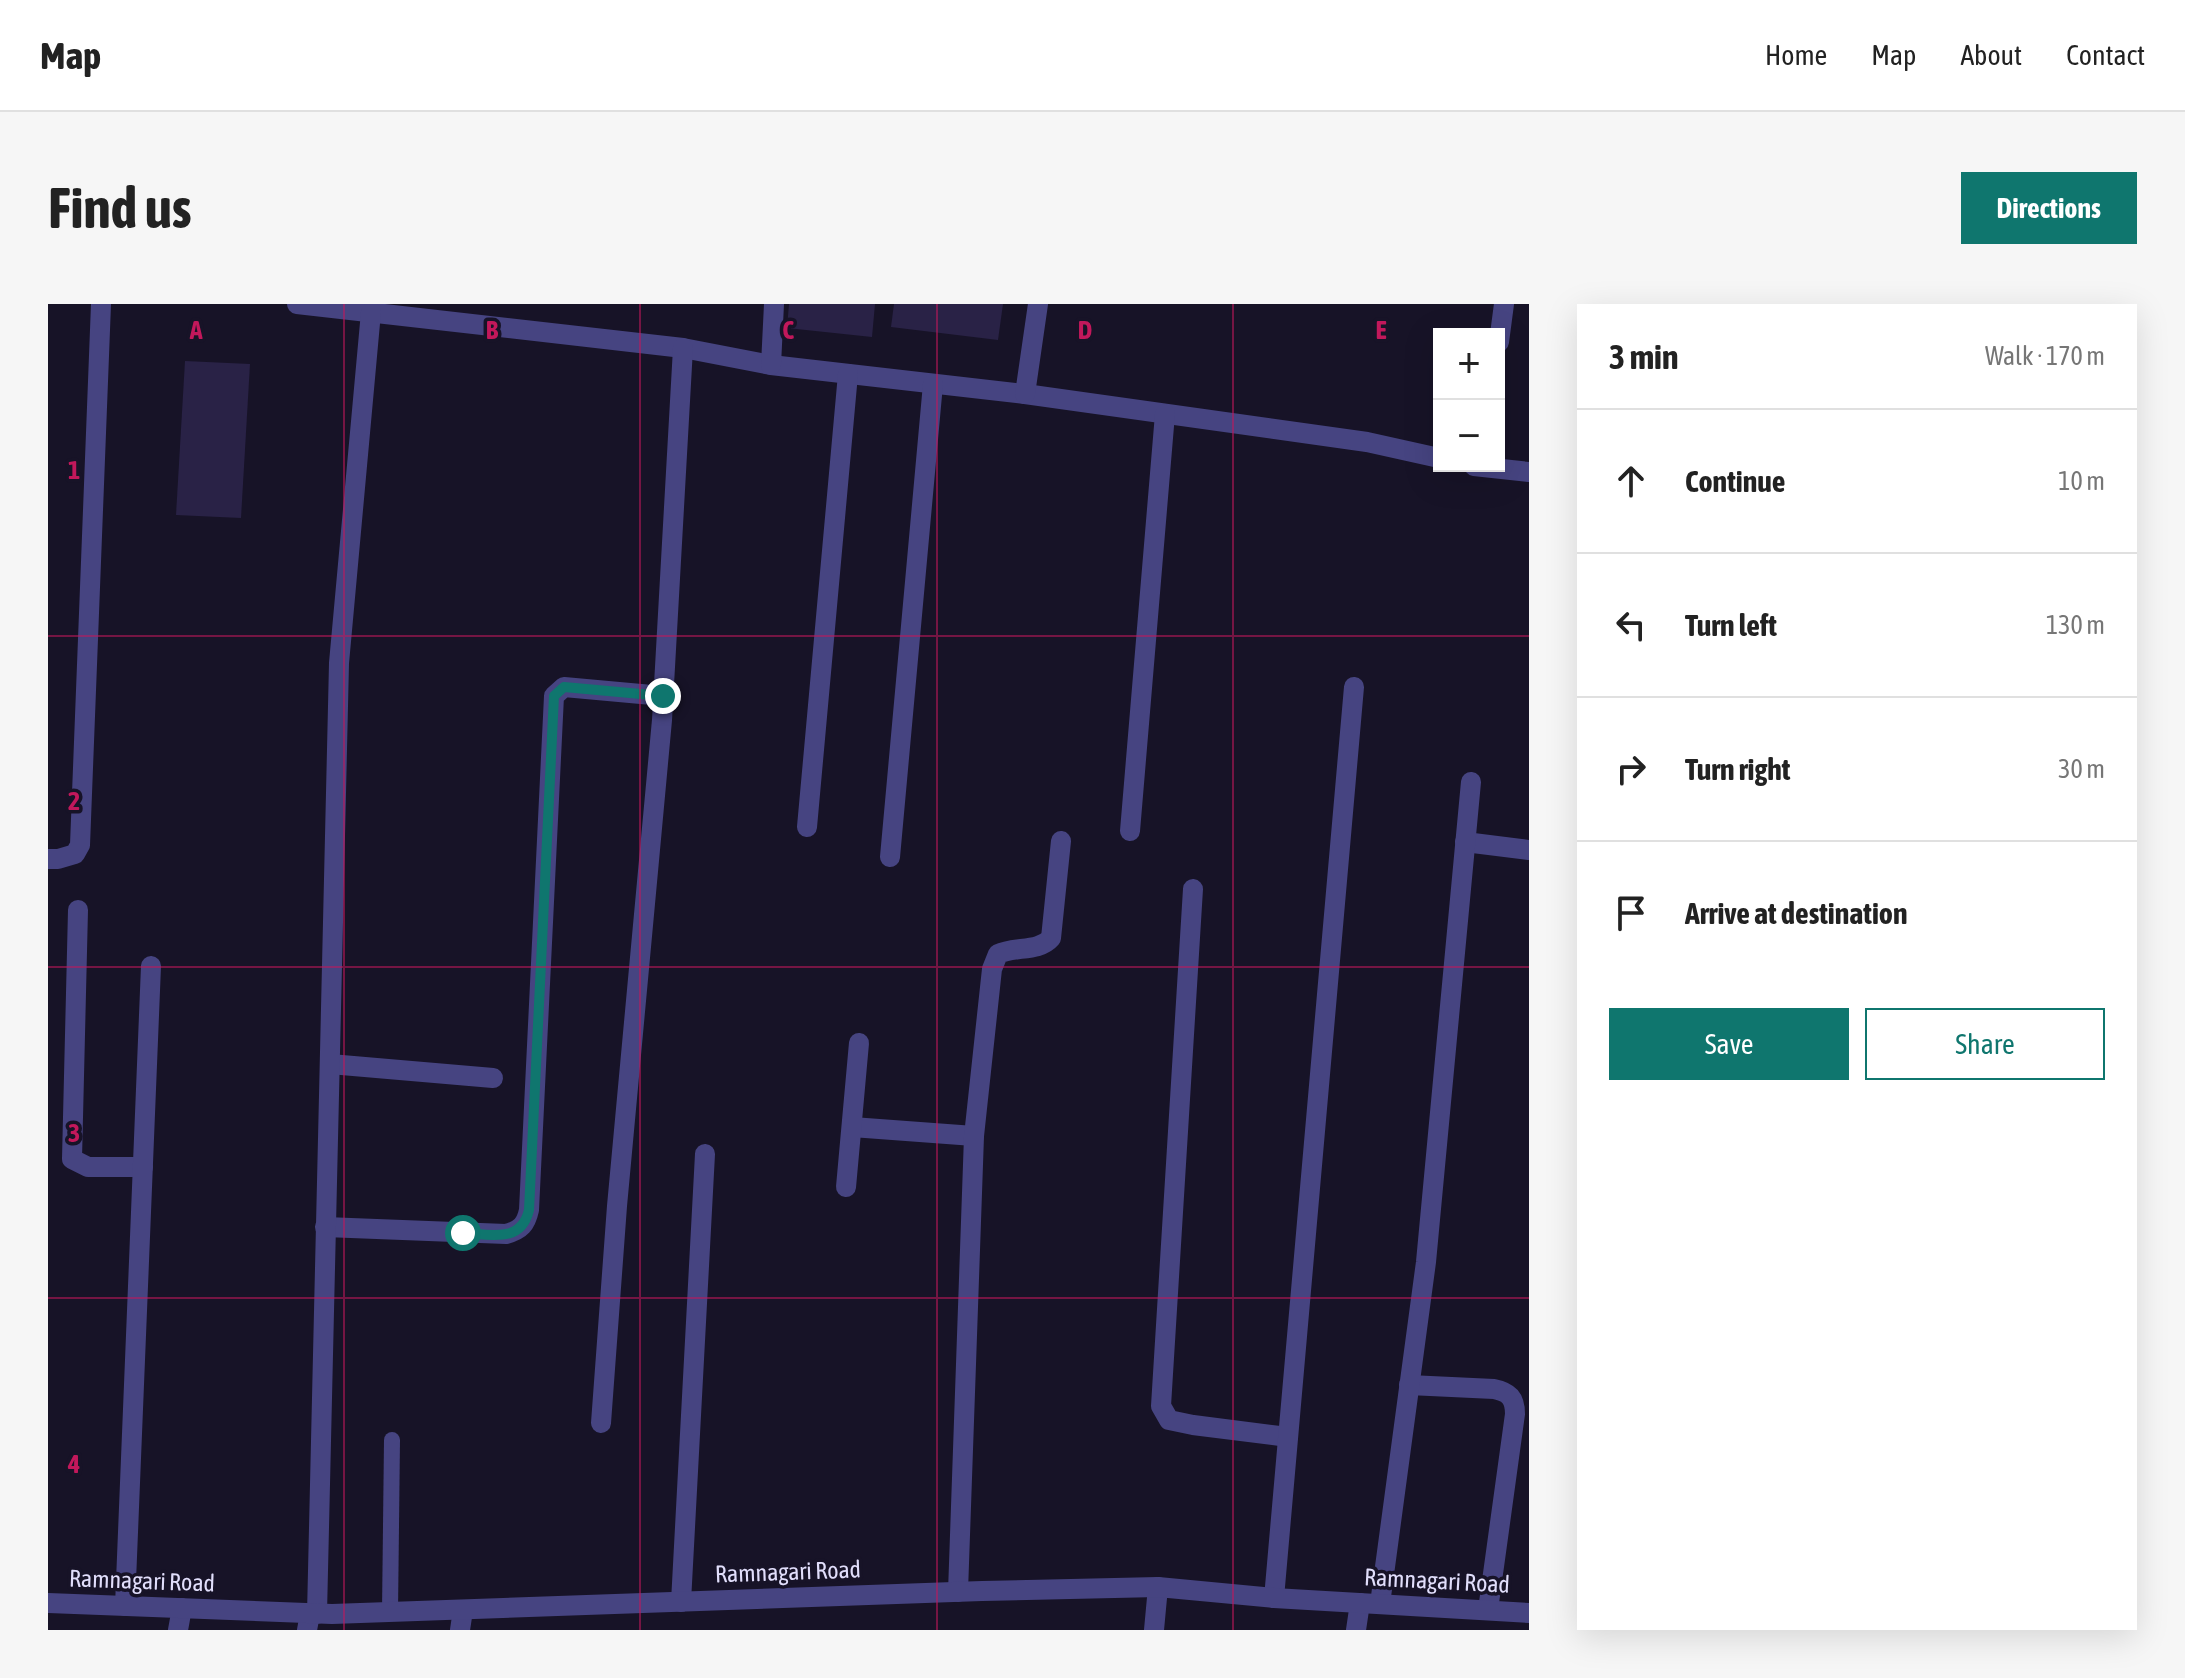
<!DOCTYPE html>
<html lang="en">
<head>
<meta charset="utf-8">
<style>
	body { margin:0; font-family:"Asap Condensed",sans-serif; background:#f6f6f6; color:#222 }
	.controls { position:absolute; right:24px; top:24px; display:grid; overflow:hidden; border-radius:0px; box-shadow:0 8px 32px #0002 }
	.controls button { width:72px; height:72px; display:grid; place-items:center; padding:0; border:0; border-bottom:2px solid #e0e0e0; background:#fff; color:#222; font:40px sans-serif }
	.stop { position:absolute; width:24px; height:24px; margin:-18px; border:6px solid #0f766e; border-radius:50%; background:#fff }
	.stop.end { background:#0f766e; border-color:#fff; box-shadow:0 2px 8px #0008 }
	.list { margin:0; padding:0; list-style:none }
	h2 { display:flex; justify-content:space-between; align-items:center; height:104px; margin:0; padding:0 32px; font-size:34px }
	h2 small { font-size:26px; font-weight:400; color:#767676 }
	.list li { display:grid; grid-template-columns:52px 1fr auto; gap:24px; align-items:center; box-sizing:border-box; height:144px; padding:0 32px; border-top:2px solid #e0e0e0 }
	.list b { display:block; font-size:30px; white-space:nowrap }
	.list em { font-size:26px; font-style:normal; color:#767676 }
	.actions { display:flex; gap:16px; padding:24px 32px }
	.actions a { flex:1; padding:18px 0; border:2px solid #0f766e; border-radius:0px; text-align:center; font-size:28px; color:#0f766e }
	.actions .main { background:#0f766e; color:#fff }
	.icon { flex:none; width:44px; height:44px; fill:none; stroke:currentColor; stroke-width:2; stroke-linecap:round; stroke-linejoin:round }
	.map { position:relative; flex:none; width:1481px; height:1326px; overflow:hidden; border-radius:0px }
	header { display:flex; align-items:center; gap:48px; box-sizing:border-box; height:112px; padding:0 40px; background:#fff; border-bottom:2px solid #e0e0e0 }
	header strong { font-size:38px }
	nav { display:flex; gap:44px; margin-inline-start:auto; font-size:28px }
	.intro { display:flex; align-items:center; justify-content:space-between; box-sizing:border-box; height:192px; padding:0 48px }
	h1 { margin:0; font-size:56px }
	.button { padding:20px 36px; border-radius:0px; background:#0f766e; color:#fff; font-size:28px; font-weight:700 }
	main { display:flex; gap:48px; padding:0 48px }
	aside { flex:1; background:#fff; border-radius:0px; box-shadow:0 8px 32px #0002 }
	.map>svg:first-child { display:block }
	.building { fill:#292246 }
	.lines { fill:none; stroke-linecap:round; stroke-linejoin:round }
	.service { stroke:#464481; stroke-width:16 }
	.minor { stroke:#464481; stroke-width:20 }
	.tertiary { stroke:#464481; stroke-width:20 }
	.route { stroke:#0f766e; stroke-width:10 }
	.grid { fill:none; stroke:#c2185b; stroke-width:2; stroke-opacity:0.55 }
	.labels { text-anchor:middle; stroke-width:7; stroke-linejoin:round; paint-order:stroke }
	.street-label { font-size:24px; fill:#e1defb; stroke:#171327 }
	.grid-label { font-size:26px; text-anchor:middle; font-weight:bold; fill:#c2185b; stroke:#171327; stroke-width:7; stroke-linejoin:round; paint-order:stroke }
</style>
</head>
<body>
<header>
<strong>Map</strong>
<nav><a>Home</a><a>Map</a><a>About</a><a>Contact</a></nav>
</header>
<div class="intro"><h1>Find us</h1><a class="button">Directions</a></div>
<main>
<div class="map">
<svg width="1481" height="1326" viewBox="0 0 1481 1326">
	<rect width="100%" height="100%" fill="#171327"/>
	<g class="building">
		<polygon points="741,0 827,0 824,33 739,24"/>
		<polygon points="846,0 955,0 950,36 843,23"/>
		<polygon points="137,57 202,60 193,214 128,211"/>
	</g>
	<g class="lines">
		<polyline class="service" points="342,1308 344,1136"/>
		<g class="minor">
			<polyline points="249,0 635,44 723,61 977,90 1319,138 1391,154"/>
			<polyline points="1451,38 1456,0"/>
			<polyline points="723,61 726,0"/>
			<polyline points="977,90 990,0"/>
			<polyline points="1426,162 1481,168"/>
			<polyline points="759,523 800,70"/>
			<polyline points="1082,527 1117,110"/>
			<polyline points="1417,538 1481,546"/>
			<polyline points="842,553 885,80"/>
			<polyline points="0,555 10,555 27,550 32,541 53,0"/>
			<polyline points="1145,585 1113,1102 1121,1116 1145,1121 1240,1133"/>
			<polyline points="30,606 24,855 40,863 95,863"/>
			<polyline points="282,760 445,774"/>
			<polyline points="804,823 926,832"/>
			<polyline points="798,883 811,739"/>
			<path d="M 277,923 L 458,930 C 473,926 478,920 481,906 L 506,392 L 516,383 L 615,392"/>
			<path d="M 1361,1081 L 1446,1085 C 1461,1088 1467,1094 1467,1110 L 1440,1306"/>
			<polyline points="553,1119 569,902 614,416 635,44"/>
			<path d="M 910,1288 L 926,832 L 944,665 L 950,650 C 967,642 991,648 1003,634 L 1013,537"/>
			<polyline points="1226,1294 1306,383"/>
			<polyline points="633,1298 657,850"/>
			<polyline points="1332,1300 1378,958 1423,478"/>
			<polyline points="77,1302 103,662"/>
			<polyline points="269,1310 291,359 323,8"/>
			<polyline points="130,1326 134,1304"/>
			<polyline points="259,1326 262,1310"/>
			<polyline points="412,1326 415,1306"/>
			<polyline points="1106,1326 1110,1283"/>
			<polyline points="1308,1326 1312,1299"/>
		</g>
		<polyline class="tertiary" points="0,1299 284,1310 934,1287 1110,1283 1226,1294 1481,1309"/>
	</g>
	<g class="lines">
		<path class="route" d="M 415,929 C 442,930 473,940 481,906 L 506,392 L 516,383 L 615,392"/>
	</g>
	<path class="grid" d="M 296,0 L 296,1326M 592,0 L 592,1326M 889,0 L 889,1326M 1185,0 L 1185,1326M 0,332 L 1481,332M 0,663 L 1481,663M 0,994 L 1481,994"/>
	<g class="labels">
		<g class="street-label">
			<text transform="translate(740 1268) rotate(-2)" y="8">Ramnagari Road</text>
			<text transform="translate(94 1277) rotate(2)" y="8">Ramnagari Road</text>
			<text transform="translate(1389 1277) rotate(3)" y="8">Ramnagari Road</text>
		</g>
	</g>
	<g class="grid-label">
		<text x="148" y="35">A</text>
		<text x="444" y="35">B</text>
		<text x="740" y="35">C</text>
		<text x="1037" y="35">D</text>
		<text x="1333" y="35">E</text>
		<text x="26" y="175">1</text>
		<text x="26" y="506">2</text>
		<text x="26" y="838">3</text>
		<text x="26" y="1169">4</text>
	</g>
</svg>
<div class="controls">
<button>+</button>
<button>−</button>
</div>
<div class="stop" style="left:415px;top:929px"></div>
<div class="stop end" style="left:615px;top:392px"></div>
</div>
<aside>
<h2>3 min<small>Walk · 170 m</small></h2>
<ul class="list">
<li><svg class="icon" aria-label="ahead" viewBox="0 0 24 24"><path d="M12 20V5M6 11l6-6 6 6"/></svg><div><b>Continue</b></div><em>10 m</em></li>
<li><svg class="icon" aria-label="left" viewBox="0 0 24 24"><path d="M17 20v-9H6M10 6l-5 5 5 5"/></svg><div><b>Turn left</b></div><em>130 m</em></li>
<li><svg class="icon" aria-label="right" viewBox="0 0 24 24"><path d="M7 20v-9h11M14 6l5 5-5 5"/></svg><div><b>Turn right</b></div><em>30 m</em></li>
<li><svg class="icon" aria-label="arrive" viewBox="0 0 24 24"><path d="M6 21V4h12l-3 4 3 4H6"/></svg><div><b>Arrive at destination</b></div></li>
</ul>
<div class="actions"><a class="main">Save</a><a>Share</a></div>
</aside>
</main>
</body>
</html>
